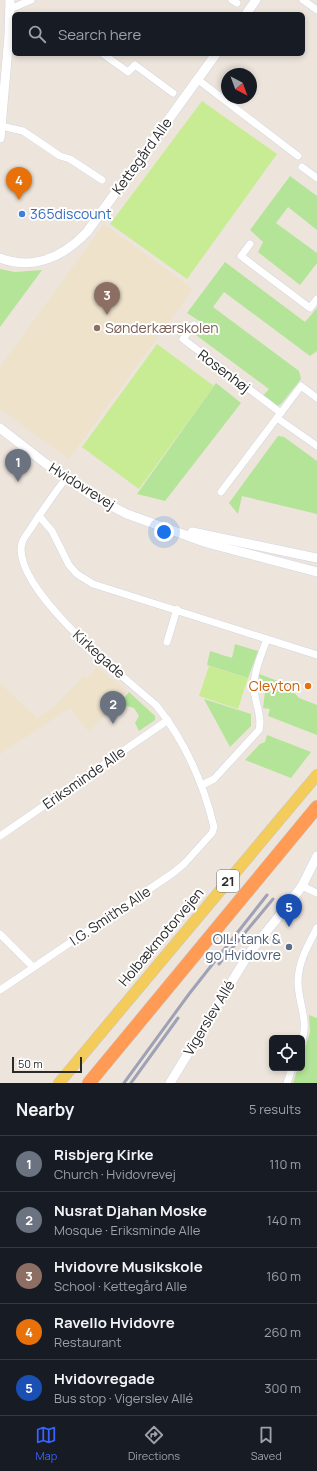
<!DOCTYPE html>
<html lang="en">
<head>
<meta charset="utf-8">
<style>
	body { margin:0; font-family:Manrope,sans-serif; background:#242831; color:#f1f3f6 }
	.controls { position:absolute; right:12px; bottom:12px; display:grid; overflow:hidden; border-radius:6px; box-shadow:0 2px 6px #0003 }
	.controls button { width:36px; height:36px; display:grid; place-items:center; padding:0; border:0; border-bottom:1px solid #363941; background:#171b24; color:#f1f3f6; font:20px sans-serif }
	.compass { position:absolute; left:221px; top:68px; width:36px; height:36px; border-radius:50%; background:#171b24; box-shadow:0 2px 6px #0003; rotate:139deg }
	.scale { position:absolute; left:12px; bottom:10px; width:70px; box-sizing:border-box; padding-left:4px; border:2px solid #2a2a2a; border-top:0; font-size:11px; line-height:14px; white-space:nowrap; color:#2a2a2a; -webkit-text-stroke:3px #fff; paint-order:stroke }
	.you { position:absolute; left:164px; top:532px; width:14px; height:14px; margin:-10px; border:3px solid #fff; border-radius:50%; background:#1a73e8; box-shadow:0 0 0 6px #1a73e833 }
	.badge { display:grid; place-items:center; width:26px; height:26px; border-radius:50%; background:#3962fd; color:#fff; font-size:13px; font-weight:700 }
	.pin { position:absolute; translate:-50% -33px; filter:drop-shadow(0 1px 2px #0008) }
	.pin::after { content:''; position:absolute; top:21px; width:14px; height:12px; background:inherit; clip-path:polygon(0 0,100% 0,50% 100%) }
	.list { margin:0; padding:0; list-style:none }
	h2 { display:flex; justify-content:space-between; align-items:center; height:52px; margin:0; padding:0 16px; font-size:17px }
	h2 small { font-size:13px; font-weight:400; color:#9ea1a6 }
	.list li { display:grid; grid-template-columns:26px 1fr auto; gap:12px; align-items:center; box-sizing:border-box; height:56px; padding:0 16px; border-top:1px solid #363941 }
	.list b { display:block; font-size:15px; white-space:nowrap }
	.list p { margin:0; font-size:13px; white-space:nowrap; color:#9ea1a6 }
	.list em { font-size:13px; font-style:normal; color:#9ea1a6 }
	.icon { flex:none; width:22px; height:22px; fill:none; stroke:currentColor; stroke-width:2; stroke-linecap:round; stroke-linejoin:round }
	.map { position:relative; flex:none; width:317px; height:1083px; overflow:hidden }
	.search { position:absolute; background:#171b24; box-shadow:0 2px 6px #0003; left:12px; right:12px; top:12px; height:44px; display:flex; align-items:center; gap:10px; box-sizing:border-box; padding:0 14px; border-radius:6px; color:#9ea1a6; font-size:15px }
	.sheet { height:332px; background:#171b24 }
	nav { display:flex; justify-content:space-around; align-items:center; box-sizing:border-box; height:56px; border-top:1px solid #363941; background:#171b24; font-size:11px; color:#9ea1a6 }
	nav a { display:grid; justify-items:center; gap:2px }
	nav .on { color:#3962fd }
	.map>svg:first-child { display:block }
	.education { fill:#eee2cb }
	.green { fill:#b3e498 }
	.pitch { fill:#c8ec93 }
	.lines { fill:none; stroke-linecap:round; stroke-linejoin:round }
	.minor-casing { stroke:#d1d5e3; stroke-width:8 }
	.tertiary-casing { stroke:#d1d5e3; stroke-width:10 }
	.primary-casing { stroke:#c8c8c8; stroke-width:12 }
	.motorway-casing { stroke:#c8c8c8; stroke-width:14 }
	.minor { stroke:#fff; stroke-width:7 }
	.tertiary { stroke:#fff; stroke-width:9 }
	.primary { stroke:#f3cc5b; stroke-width:11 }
	.motorway { stroke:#ff9b55; stroke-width:13 }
	.rail { stroke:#9fa2b5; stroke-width:3 }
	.shop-dot { fill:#3f7fe0; stroke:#fff; stroke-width:1.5 }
	.education-dot { fill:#8d6e63; stroke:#fff; stroke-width:1.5 }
	.food-dot { fill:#e8710a; stroke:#fff; stroke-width:1.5 }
	.service-dot { fill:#5c6f8a; stroke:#fff; stroke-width:1.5 }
	.labels { text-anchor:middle; stroke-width:4; stroke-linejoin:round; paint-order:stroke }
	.shield { fill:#fff; stroke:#6a6a6a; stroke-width:1 }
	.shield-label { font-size:13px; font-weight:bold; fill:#2a2a2a }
	.street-label { font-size:14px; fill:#2a2a2a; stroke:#fff }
	.shop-label { font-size:14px; fill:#366cbe; stroke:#fff; text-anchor:start }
	.education-label { font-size:14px; fill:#785e54; stroke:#fff; text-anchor:start }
	.food-label { font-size:14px; fill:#c56008; stroke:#fff; text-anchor:end }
	.service-label { font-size:14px; fill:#4e5e75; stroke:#fff; text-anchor:end }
</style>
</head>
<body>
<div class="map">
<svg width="317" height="1083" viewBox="0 0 317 1083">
	<rect width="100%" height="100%" fill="#ede5dc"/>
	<g class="education">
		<polygon points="104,224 193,289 69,459 0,409 0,367"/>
		<polygon points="97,667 127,691 89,732 70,708 0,754 0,683 37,718 55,706 83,676 88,678"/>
	</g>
	<g class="green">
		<polygon points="290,176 317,196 317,230 288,207 276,223 317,253 317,263 300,285 258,252 263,242 250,230"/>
		<polygon points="225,262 305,322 317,308 317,351 310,356 224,292 213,307 299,371 301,379 281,404 274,408 261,398 269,389 196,335 204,324 187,313"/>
		<polygon points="0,269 15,272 42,270 0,327"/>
		<polygon points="216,383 241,403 165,501 137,494"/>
		<polygon points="278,436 284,437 317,461 317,514 242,496 238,514 229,503"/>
		<polygon points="235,644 258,651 248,678 207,665 210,651 232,658"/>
		<polygon points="259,674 286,684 299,698 317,705 317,735 268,716 270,709 263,708 266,684 258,676"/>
		<polygon points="129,692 155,716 155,720 139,731 135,723 139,716 134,708 127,706 120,710 115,708"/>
		<polygon points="204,699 251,714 251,726 230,747"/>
		<polygon points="267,735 311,752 291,778 245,760 260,744 265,742"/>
		<polygon points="309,1015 317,1018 317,1083 293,1083 298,1068 302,1068 302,1057 310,1032"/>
	</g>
	<g class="pitch">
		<polygon points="202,101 277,154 187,279 110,224"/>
		<polygon points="157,344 214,386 139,489 82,447"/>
		<polygon points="209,666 248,678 238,709 199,696"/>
	</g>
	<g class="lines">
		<g class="minor-casing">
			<g id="minor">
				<polyline points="232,0 237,3"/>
				<polyline points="303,0 317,10"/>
				<polyline points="10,9 31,0"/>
				<polyline points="103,54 128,72 135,65 173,93"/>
				<polyline points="197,79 298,156"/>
				<polyline points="1,126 23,131 60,156 70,159 102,180"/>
				<polyline points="302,167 317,178"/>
				<polyline points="250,244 241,256 310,308 317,299"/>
				<polyline points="194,325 183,339 281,413"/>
				<polyline points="277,418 317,446"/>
				<polyline points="221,492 301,386 317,398"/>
				<polyline points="39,516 52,531 69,565 77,574 93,584 317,655"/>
				<polyline points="167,642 177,609"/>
				<path d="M 202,785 L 214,779 L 259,730 C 263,716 254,702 254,687 C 254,671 261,655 267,639"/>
				<polyline points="0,836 168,720"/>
				<polyline points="302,886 317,893"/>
				<polyline points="0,934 33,967"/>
				<path d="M 0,990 L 173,873 L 184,864 L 212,833 L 214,827 C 203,782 185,741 156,705 C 124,678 10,587 22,543 C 23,538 28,533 31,528 C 42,511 54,494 66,478"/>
				<path d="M 302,1040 C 309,1021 298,1002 298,982 C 298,962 308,945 317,928"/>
				<polyline points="287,1083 292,1068"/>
			</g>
		</g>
		<g class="tertiary-casing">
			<g id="tertiary">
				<polyline points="246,14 256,0"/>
				<polyline points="0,138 9,36 10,0"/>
				<path d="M 0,258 C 34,271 64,256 87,232 L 216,54"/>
				<polyline points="0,428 45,463 94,497 127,514 207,543 317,572"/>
				<polyline points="192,532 317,558"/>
				<polyline points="170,1083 237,973 250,952 288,905 302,886 317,856"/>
			</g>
		</g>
		<g class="primary-casing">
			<polyline id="primary" points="59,1083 317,775"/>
		</g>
		<g class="motorway-casing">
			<polyline id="motorway" points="89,1083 317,807"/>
		</g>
		<use href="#minor" class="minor"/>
		<use href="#tertiary" class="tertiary"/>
		<use href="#primary" class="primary"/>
		<use href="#motorway" class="motorway"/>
		<g class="rail">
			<polyline points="219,964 273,899"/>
			<polyline points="124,1083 189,994 267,895"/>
			<polyline points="131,1083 178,1018"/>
		</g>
	</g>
	<circle class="shop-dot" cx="22" cy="214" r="4"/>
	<circle class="education-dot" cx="97" cy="328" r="4"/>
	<circle class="food-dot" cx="308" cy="686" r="4"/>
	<circle class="service-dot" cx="289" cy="947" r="4"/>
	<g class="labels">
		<rect class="shield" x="217" y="870" width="22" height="22" rx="3"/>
		<g class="shield-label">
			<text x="228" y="886">21</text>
		</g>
		<g class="street-label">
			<text transform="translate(142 156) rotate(-54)" y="5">Kettegård Alle</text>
			<text transform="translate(224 371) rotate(37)" y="5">Rosenhøj</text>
			<text transform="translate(82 486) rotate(32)" y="5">Hvidovrevej</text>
			<text transform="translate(99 654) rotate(42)" y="5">Kirkegade</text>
			<text transform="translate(84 778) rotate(-35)" y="5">Eriksminde Alle</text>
			<text transform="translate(110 916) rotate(-34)" y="5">I.G. Smiths Alle</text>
			<text transform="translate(161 937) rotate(-50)" y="5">Holbækmotorvejen</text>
			<text transform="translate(209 1018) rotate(-59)" y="5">Vigerslev Allé</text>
		</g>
		<g class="shop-label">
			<text x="30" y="219">365discount</text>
		</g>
		<g class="education-label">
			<text x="105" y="333">Sønderkærskolen</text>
		</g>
		<g class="food-label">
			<text x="300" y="691">Cleyton</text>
		</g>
		<g class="service-label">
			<text x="281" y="944">OIL! tank &amp;<tspan x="281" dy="16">go Hvidovre</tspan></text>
		</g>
	</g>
</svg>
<div class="controls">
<button><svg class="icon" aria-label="locate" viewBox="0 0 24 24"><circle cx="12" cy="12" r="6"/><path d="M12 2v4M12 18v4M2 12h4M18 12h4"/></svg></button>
</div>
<svg class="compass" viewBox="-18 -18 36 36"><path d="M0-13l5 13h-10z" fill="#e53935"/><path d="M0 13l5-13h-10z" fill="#9ea1a6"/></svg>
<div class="scale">50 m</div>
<div class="you"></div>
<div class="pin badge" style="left:18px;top:482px;background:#6b7280">1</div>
<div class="pin badge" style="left:113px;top:724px;background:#6b7280">2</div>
<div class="pin badge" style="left:107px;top:315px;background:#8d6e63">3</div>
<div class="pin badge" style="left:19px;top:200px;background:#e8710a">4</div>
<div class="pin badge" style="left:289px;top:927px;background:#1a4fb4">5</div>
<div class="search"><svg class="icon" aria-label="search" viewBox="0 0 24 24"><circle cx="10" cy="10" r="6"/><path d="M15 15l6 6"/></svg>Search here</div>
</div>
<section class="sheet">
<h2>Nearby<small>5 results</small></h2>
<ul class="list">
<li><span class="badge" style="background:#6b7280">1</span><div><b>Risbjerg Kirke</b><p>Church · Hvidovrevej</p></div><em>110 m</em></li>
<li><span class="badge" style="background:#6b7280">2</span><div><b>Nusrat Djahan Moske</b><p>Mosque · Eriksminde Alle</p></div><em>140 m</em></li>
<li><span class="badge" style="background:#8d6e63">3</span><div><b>Hvidovre Musikskole</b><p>School · Kettegård Alle</p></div><em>160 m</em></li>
<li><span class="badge" style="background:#e8710a">4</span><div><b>Ravello Hvidovre</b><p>Restaurant</p></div><em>260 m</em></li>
<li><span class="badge" style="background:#1a4fb4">5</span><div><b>Hvidovregade</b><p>Bus stop · Vigerslev Allé</p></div><em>300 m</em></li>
</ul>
</section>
<nav>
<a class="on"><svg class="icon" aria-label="map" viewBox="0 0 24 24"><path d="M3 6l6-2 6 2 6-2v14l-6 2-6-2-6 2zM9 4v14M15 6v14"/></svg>Map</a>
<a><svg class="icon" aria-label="directions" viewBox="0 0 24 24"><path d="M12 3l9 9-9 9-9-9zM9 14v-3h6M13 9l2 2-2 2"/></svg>Directions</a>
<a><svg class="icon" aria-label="saved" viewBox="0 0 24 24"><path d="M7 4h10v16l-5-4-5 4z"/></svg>Saved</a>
</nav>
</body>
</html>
